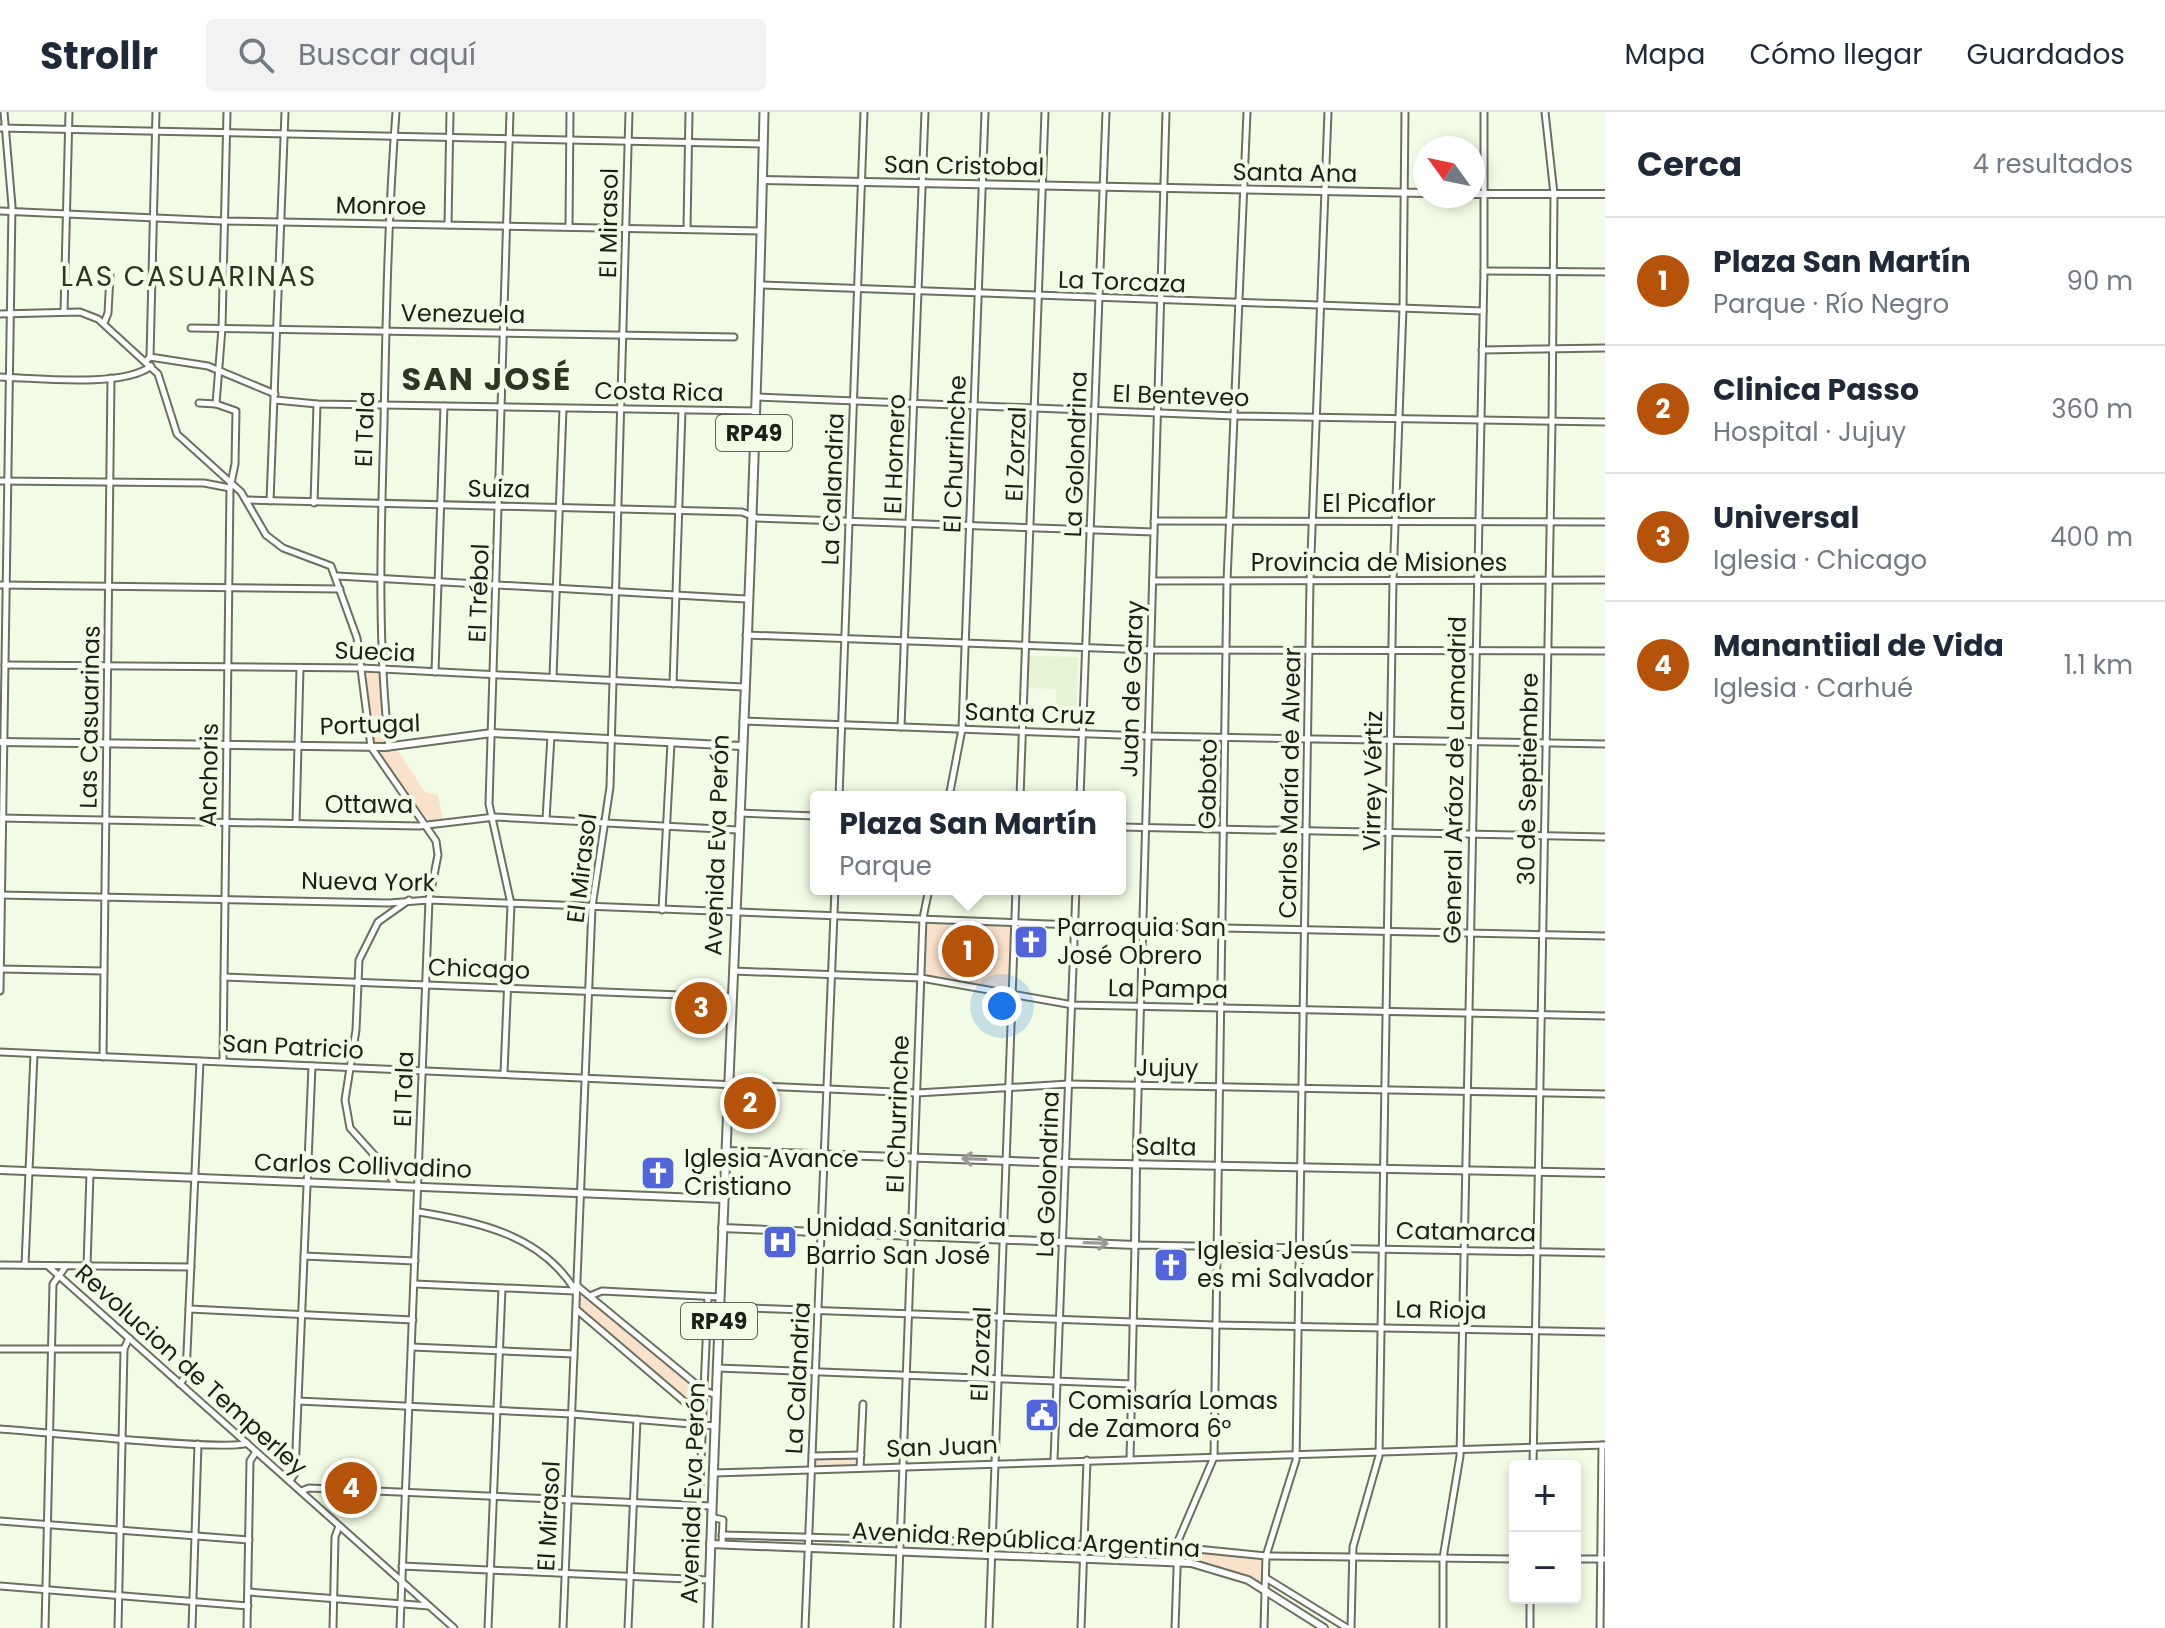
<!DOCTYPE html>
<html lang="es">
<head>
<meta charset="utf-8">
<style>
	body { margin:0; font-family:Poppins,sans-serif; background:#f2f2f3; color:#1f2937 }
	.controls { position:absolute; right:24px; bottom:24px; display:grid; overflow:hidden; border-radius:8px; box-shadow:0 4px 12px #0003 }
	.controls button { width:72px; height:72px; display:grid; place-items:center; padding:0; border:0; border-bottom:2px solid #e0e1e3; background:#fff; color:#1f2937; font:40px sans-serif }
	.compass { position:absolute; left:1413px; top:24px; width:72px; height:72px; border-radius:50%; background:#fff; box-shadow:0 4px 12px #0003; rotate:303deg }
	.you { position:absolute; left:1002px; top:894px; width:28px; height:28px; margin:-20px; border:6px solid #fff; border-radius:50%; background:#1a73e8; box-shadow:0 0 0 12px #1a73e833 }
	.badge { display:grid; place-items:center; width:52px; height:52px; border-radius:50%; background:#b45309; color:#fff; font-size:26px; font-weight:700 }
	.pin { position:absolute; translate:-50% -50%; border:4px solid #fff; box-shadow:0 2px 8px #0006 }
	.popup { position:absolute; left:810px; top:679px; width:316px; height:104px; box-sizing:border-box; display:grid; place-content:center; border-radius:8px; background:#fff; filter:drop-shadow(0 2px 6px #0005); font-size:26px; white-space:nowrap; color:#747a83 }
	.popup b { font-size:30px; color:#1f2937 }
	.popup::after { content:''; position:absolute; left:50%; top:100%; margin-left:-16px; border:16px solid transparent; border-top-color:#fff }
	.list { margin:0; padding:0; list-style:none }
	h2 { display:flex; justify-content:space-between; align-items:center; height:104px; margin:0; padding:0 32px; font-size:34px }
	h2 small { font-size:26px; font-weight:400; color:#747a83 }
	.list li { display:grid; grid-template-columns:52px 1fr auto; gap:24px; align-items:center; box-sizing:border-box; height:128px; padding:0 32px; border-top:2px solid #e0e1e3 }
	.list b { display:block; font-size:30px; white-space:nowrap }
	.list p { margin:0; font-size:26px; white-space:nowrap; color:#747a83 }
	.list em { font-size:26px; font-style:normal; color:#747a83 }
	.icon { flex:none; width:44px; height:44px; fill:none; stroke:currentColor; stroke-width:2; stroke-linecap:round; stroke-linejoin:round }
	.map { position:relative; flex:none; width:1605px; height:1516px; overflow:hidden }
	header { display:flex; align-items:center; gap:48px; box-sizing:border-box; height:112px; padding:0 40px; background:#fff; border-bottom:2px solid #e0e1e3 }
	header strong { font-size:38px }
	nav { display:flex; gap:44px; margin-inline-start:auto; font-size:28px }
	.search { width:560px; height:72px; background:#f2f2f3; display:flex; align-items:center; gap:20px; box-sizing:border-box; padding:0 28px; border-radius:8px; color:#747a83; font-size:30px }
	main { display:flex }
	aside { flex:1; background:#fff }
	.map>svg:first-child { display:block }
	.built { fill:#e7f3d5 }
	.green { fill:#f9e1cb }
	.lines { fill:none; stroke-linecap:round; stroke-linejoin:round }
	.street-casing { stroke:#69715e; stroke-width:9 }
	.secondary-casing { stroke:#69715e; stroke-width:10 }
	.primary-casing { stroke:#69715e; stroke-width:11 }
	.street { stroke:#fff; stroke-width:5 }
	.secondary { stroke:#fff; stroke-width:6 }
	.primary { stroke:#fff; stroke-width:7 }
	.oneway { stroke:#999a97 }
	.labels { text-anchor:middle; stroke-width:8; stroke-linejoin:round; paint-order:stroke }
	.shield { fill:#f2fbe5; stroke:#5c6155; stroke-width:2 }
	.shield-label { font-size:22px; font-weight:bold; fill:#1c1f17 }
	.street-label { font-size:24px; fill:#1c1f17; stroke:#f2fbe5 }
	.poi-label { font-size:24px; fill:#1c1f17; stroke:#f2fbe5; text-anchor:start }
	.quarter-label { font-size:28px; letter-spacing:2px; fill:#2e3524; stroke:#f2fbe5 }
	.district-label { font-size:32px; font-weight:bold; letter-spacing:2px; fill:#2e3524; stroke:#f2fbe5 }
</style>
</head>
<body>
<header>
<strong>Strollr</strong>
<div class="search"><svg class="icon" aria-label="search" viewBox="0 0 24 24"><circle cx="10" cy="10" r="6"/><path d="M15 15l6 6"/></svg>Buscar aquí</div>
<nav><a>Mapa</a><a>Cómo llegar</a><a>Guardados</a></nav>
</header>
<main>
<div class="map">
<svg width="1605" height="1516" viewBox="0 0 1605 1516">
	<rect width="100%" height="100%" fill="#f2fbe5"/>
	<polygon class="built" points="1029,544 1078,545 1076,599 1056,598 1056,577 1028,576"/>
	<g class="green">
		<polygon points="366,560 379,562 385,632 373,629"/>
		<polygon points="396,636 425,680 438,683 443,708 428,708 376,639"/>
		<polygon points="930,811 1009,813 1012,817 1009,877 928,864 925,860 926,815"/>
		<polygon points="585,1183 698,1276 699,1295 582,1199 580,1186"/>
		<polygon points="818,1346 853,1346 856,1350 853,1354 818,1354 814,1350"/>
		<polygon points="1179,1437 1261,1445 1263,1471 1179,1446"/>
	</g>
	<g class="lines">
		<g class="street-casing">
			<g id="street">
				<polyline points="0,16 763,32"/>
				<polyline points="0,99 223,109 761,119"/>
				<polyline points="448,113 450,0"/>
				<polyline points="569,115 570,0"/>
				<polyline points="687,117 689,0"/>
				<polyline points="1484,159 1605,160"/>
				<polyline points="760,173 1483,199"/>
				<polyline points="64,200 69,0"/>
				<polyline points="0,202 80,200 98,207 158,262 177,322 241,380 266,423 283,436 331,454 357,526 371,635 436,729 438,743 429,788 400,1516"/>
				<polyline points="104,211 108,201 110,163"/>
				<polyline points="191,216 734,225"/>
				<polyline points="1482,238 1605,236"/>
				<polyline points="150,245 208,254 275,282"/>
				<polyline points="146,249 150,245 156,0"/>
				<path d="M 0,265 C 36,266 124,276 151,254"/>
				<polyline points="756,285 1235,304 1605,310"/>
				<polyline points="275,288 317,292 755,299"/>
				<polyline points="199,291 216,292"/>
				<polyline points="0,369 204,371 230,376 235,352 236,299 216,292 222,216 227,0"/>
				<polyline points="247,388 742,400 757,406 1154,420"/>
				<polyline points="270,389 285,0"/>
				<polyline points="314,391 317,292"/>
				<polyline points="1154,409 1605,410"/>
				<polyline points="337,464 746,487"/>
				<polyline points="1153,469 1605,468"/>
				<polyline points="0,473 340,477"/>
				<polyline points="746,523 1150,538 1605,539"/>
				<polyline points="5,553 362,556 743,575"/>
				<polyline points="435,560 444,294"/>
				<polyline points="553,565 563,297"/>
				<polyline points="673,572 682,298"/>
				<polyline points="743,609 1147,624 1605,632"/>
				<polyline points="901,615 925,0"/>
				<path d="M 389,635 C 377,527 381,420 384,311 C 386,207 388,104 396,0"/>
				<polyline points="839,685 864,0"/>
				<polyline points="949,685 962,617 985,0"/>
				<polyline points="1020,685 1045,0"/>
				<polyline points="1080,685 1106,0"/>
				<polyline points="739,701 816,704"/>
				<polyline points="0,706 419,714 495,705 738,718"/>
				<polyline points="546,707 551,624"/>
				<polyline points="296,711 300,556"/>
				<polyline points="1120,715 1605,725"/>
				<polyline points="0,783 389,791 429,788 1075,813 1605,824"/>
				<polyline points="662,798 671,631"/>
				<polyline points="0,857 104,859"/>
				<polyline points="733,859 921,866 1073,893 1605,904"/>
				<polyline points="224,865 732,885"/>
				<polyline points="0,879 12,94 4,0"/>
				<polyline points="0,940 917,981 1069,972 1605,982"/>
				<polyline points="103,945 111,266"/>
				<polyline points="223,949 230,376"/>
				<polyline points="504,961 511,792 489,692 510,0"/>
				<polyline points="1136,1052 1166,0"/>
				<polyline points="395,1073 386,1056 350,1016 345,988 356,918 359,848 378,810 409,788"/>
				<path d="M 419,1100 C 479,1110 541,1123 575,1178"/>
				<polyline points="304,1144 415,1149"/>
				<polyline points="0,1153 191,1155"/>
				<polyline points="25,1153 34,942"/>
				<polyline points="48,1154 454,1516"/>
				<polyline points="87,1154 90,1061"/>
				<polyline points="415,1172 575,1179"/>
				<polyline points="576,1173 703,1278 716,1283"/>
				<polyline points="590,1184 602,1179 720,1185"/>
				<polyline points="720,1195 1215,1213 1605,1220"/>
				<polyline points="189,1197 413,1208"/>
				<polyline points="577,1198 700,1303"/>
				<polyline points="412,1235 574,1242"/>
				<polyline points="0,1237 124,1237"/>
				<polyline points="717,1256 1132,1272"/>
				<polyline points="180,1272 186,1263 200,949"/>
				<polyline points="298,1289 572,1302 715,1314"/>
				<path d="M 0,1317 C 34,1319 231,1340 247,1331"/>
				<polyline points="812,1344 861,1343"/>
				<polyline points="1130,1347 1135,1133 1605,1141"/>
				<polyline points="1054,1348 1076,777"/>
				<polyline points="1533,1354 1552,311 1554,82 1545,0"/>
				<polyline points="860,1356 863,1292"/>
				<polyline points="713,1361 1605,1333"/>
				<polyline points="290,1369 295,1361 312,954"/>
				<polyline points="301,1379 309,1376 711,1394"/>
				<polyline points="699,1394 708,1185"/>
				<polyline points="711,1405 723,1408 722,1432"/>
				<polyline points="0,1409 249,1428"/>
				<polyline points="722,1423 1177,1435 1266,1444 1515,1447"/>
				<polyline points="1575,1447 1605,1447"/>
				<polyline points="402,1454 709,1468"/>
				<polyline points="1266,1466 1347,1516"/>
				<polyline points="0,1474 248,1494"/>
				<polyline points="249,1480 429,1494"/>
				<polyline points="45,1516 53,1172 66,1154"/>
				<polyline points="118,1516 124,1237 129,1226"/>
				<polyline points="192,1516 198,1332"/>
				<polyline points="247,1516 250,1349 256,1340"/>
				<polyline points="333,1516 335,1425 339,1414"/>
				<polyline points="488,1516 502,1176"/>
				<polyline points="563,1516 592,795 610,675 629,0"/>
				<polyline points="628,1516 637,1307"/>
				<polyline points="805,1516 835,777"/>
				<polyline points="897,1516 923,806 929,777"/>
				<polyline points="989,1516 1016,777"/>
				<polyline points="1081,1516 1087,1348"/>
				<polyline points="1175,1516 1178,1429 1214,1345 1227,469 1247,0"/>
				<polyline points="1264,1516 1266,1444 1296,1348 1310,469 1328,0"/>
				<polyline points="1351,1516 1353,1435 1379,1344 1393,468 1403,196 1405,0"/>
				<polyline points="1443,1516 1443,1446 1460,1344 1484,159 1484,0"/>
				<polyline points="1530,1516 1530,1486"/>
				<polyline points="1600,1516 1602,1333"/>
			</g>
		</g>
		<g class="secondary-casing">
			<g id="secondary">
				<polyline points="763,68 1425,81"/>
				<polyline points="1473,82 1605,82"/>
				<polyline points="0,630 385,635 492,621 741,634"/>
				<polyline points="726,1039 1067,1051 1605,1061"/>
				<polyline points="0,1058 724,1087"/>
				<polyline points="722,1116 1135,1133 1136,1052"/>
				<polyline points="710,1432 1191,1451 1248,1468 1324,1516"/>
			</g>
		</g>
		<g class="primary-casing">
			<path id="primary" d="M 708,1516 C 724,1011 753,505 764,0"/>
		</g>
		<use href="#street" class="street"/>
		<use href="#secondary" class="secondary"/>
		<use href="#primary" class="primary"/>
	</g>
	<defs><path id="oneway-shaft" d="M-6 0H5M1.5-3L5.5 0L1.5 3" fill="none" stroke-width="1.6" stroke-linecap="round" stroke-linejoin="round" transform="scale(2)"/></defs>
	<g class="oneway">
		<use href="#oneway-shaft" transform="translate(974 1047) rotate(-178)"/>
		<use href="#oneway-shaft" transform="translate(1096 1131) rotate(2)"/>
	</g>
	<defs>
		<g id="church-square" transform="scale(1.8)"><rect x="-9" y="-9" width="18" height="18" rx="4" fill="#5264da" stroke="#f2fbe5"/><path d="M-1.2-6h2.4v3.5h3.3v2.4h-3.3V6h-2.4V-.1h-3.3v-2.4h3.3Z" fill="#fff"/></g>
		<g id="hospital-square" transform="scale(1.8)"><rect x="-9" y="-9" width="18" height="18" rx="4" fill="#5264da" stroke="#f2fbe5"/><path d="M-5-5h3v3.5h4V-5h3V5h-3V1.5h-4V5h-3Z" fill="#fff"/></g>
		<g id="civic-square" transform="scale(1.8)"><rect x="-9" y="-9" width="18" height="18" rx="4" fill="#5264da" stroke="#f2fbe5"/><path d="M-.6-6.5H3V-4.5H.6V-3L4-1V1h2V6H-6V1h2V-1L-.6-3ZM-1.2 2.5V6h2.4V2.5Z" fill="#fff"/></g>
	</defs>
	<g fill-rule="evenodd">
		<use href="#church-square" x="1031" y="830"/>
		<use href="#church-square" x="658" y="1061"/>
		<use href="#hospital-square" x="780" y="1130"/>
		<use href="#church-square" x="1171" y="1153"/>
		<use href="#civic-square" x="1042" y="1303"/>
	</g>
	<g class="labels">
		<g class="shield">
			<rect x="716" y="303" width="76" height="36" rx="6"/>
			<rect x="681" y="1191" width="76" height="36" rx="6"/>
		</g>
		<g class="shield-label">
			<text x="754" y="329">RP49</text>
			<text x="719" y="1217">RP49</text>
		</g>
		<g class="street-label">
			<text transform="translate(964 54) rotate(1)" y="8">San Cristobal</text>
			<text transform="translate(1295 61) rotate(1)" y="8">Santa Ana</text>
			<text transform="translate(381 94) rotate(1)" y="8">Monroe</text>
			<text transform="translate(609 111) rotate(-89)" y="8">El Mirasol</text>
			<text transform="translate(1122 170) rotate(2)" y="8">La Torcaza</text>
			<text transform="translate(463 202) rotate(1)" y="8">Venezuela</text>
			<text transform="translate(659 280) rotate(1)" y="8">Costa Rica</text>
			<text transform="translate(1181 284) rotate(2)" y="8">El Benteveo</text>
			<text transform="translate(365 317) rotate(-88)" y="8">El Tala</text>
			<text transform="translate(895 342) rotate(-88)" y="8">El Hornero</text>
			<text transform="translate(955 342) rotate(-88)" y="8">El Churrinche</text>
			<text transform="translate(1016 342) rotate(-88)" y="8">El Zorzal</text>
			<text transform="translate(1076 342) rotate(-88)" y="8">La Golondrina</text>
			<text transform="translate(499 377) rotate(1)" y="8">Suiza</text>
			<text transform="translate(833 377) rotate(-88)" y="8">La Calandria</text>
			<text x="1379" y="400">El Picaflor</text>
			<text x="1379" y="459">Provincia de Misiones</text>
			<text transform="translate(479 481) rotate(-88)" y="8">El Trébol</text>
			<text transform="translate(375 540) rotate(2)" y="8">Suecia</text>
			<text transform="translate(1132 577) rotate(-88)" y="8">Juan de Garay</text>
			<text transform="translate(1030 602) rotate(2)" y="8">Santa Cruz</text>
			<text transform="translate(90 605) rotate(-89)" y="8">Las Casuarinas</text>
			<text transform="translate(370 613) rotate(-2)" y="8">Portugal</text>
			<text transform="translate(209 663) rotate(-89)" y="8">Anchoris</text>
			<text transform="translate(1528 667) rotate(-89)" y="8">30 de Septiembre</text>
			<text transform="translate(1455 668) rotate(-89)" y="8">General Aráoz de Lamadrid</text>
			<text transform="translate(1373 669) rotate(-89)" y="8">Virrey Vértiz</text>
			<text transform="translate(1290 671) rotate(-89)" y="8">Carlos María de Alvear</text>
			<text transform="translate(1208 672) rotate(-89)" y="8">Gaboto</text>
			<text x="369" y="701">Ottawa</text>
			<text transform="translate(717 733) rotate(-88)" y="8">Avenida Eva Perón</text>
			<text transform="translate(582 756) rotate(-83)" y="8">El Mirasol</text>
			<text transform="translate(368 770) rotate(1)" y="8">Nueva York</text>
			<text transform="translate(479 857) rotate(2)" y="8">Chicago</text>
			<text transform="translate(1168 877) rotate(1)" y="8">La Pampa</text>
			<text transform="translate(293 935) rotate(3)" y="8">San Patricio</text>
			<text transform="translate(1167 956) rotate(1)" y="8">Jujuy</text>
			<text transform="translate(404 977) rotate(-88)" y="8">El Tala</text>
			<text transform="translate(898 1002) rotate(-88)" y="8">El Churrinche</text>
			<text transform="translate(1166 1035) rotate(1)" y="8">Salta</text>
			<text transform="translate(363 1054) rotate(2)" y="8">Carlos Collivadino</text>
			<text transform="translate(1048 1062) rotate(-88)" y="8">La Golondrina</text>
			<text transform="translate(1466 1120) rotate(1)" y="8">Catamarca</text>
			<text transform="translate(1441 1198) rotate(1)" y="8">La Rioja</text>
			<text transform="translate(981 1242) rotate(-88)" y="8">El Zorzal</text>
			<text transform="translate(191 1258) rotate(42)" y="8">Revolucion de Temperley</text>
			<text transform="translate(798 1266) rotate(-87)" y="8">La Calandria</text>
			<text transform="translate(942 1335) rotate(-2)" y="8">San Juan</text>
			<text transform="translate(693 1381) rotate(-88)" y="8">Avenida Eva Perón</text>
			<text transform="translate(549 1404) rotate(-87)" y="8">El Mirasol</text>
			<text transform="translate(1026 1428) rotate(3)" y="8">Avenida República Argentina</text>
		</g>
		<g class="poi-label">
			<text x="1057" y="824">Parroquia San<tspan x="1057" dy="28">José Obrero</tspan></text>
			<text x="684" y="1055">Iglesia Avance<tspan x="684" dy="28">Cristiano</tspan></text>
			<text x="806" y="1124">Unidad Sanitaria<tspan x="806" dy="28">Barrio San José</tspan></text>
			<text x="1197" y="1147">Iglesia Jesús<tspan x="1197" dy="28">es mi Salvador</tspan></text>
			<text x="1068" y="1297">Comisaría Lomas<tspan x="1068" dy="28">de Zamora 6°</tspan></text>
		</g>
		<g class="quarter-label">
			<text x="189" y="174">LAS CASUARINAS</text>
		</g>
		<g class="district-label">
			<text x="487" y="278">SAN JOSÉ</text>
		</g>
	</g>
</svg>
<div class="controls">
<button>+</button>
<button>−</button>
</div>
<svg class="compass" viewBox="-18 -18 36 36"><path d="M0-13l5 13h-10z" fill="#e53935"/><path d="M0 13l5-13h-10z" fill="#747a83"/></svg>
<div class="you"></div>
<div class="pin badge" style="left:968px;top:839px">1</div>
<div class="popup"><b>Plaza San Martín</b>Parque</div>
<div class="pin badge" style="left:750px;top:991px">2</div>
<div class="pin badge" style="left:701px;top:896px">3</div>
<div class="pin badge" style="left:351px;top:1376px">4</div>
</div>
<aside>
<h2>Cerca<small>4 resultados</small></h2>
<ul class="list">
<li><span class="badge">1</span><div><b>Plaza San Martín</b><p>Parque · Río Negro</p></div><em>90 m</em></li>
<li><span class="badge">2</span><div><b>Clinica Passo</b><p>Hospital · Jujuy</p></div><em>360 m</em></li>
<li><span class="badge">3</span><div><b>Universal</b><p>Iglesia · Chicago</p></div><em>400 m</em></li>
<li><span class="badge">4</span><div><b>Manantiial de Vida</b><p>Iglesia · Carhué</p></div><em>1.1 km</em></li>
</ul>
</aside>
</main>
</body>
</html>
